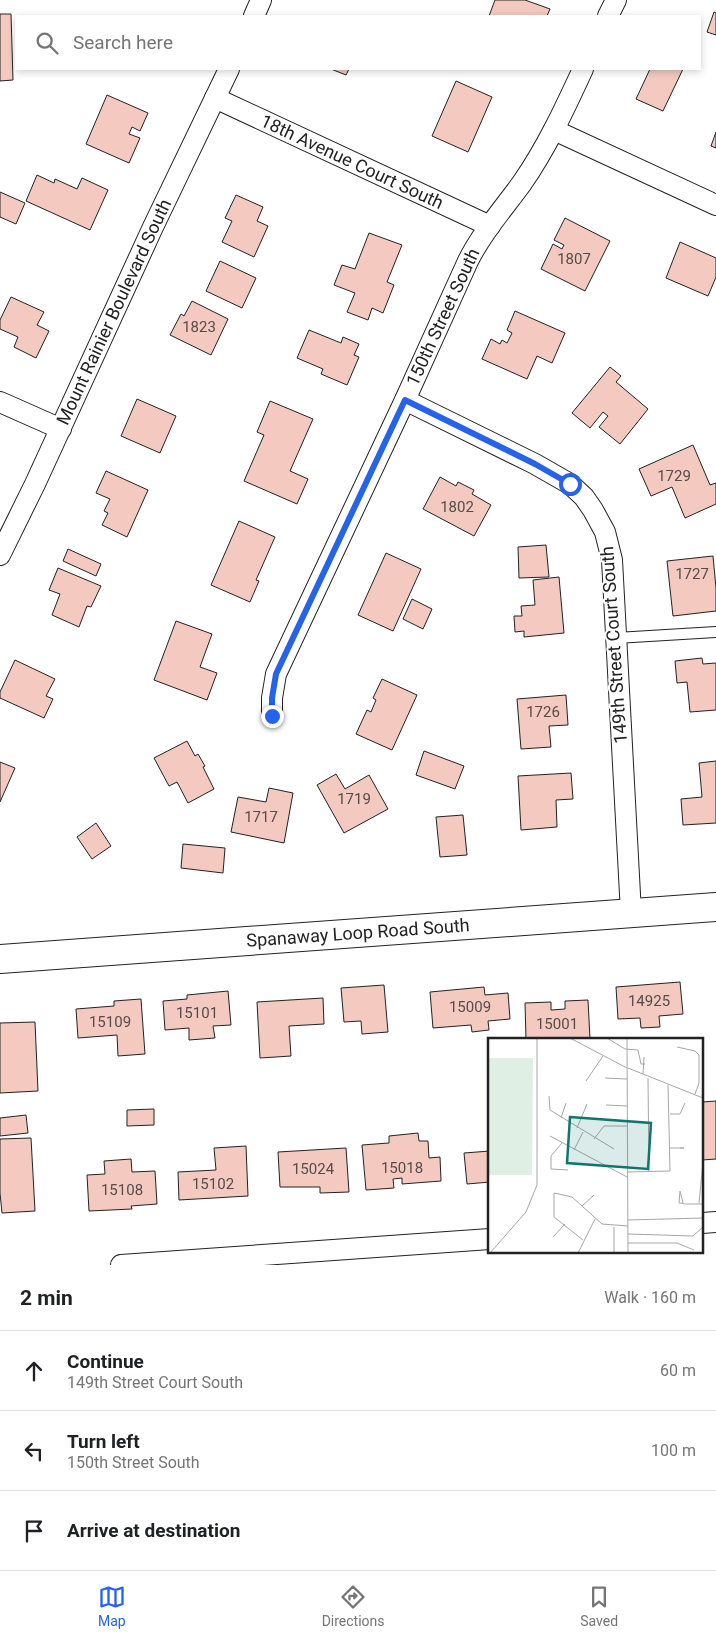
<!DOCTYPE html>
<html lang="en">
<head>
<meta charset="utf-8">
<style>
	body { margin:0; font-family:Roboto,sans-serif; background:#f6f6f6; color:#202124 }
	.stop { position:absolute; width:15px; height:15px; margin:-11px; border:4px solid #2563eb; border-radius:50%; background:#fff }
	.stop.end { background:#2563eb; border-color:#fff; box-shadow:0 1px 5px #0008 }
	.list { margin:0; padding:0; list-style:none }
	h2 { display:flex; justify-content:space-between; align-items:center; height:65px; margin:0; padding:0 20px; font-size:21px }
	h2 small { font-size:16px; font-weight:400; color:#757577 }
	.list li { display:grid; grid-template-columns:32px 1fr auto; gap:15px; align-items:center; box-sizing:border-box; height:80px; padding:0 20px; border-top:1px solid #e0e0e0 }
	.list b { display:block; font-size:19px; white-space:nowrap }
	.list p { margin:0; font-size:16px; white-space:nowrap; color:#757577 }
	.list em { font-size:16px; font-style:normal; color:#757577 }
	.icon { flex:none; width:28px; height:28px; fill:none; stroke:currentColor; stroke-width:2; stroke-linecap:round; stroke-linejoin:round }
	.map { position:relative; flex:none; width:716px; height:1265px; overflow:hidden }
	.search { position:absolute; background:#fff; box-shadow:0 2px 8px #0003; left:15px; right:15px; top:15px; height:55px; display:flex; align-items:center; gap:12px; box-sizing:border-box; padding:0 18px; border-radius:0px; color:#757577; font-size:19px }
	.sheet { height:305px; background:#fff }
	nav { display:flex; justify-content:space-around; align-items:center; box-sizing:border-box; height:70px; border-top:1px solid #e0e0e0; background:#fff; font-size:14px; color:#757577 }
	nav a { display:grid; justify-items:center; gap:2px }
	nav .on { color:#2563eb }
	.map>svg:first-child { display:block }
	.building { fill:#f3c9c0; stroke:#222 }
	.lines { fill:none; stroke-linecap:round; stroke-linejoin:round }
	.lane-casing { stroke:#222; stroke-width:12 }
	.street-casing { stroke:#222; stroke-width:22 }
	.primary-casing { stroke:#222; stroke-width:30 }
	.lane { stroke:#fff; stroke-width:10 }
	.street { stroke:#fff; stroke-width:20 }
	.primary { stroke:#fff; stroke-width:28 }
	.route { stroke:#2563eb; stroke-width:6 }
	.labels { text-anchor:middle; stroke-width:4; stroke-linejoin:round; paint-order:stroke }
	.number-label { font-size:15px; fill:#564c4a }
	.street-label { font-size:18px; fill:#222; stroke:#fff }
	.inset-road { fill:none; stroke:#a7a7a7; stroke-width:1 }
	.view { fill:#0f766e; fill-opacity:0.15; stroke:#0f766e; stroke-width:2.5 }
	.inset-edge { fill:none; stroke:#222; stroke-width:2.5 }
</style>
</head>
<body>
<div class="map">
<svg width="716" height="1265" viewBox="0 0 716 1265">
	<rect width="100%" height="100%" fill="#fff"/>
	<g class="building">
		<polygon points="495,0 525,0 550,9 547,16 489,16"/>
		<polygon points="714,12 716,13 716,35 707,32"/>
		<polygon points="0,14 11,14 13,80 0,81"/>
		<polygon points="331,69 349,69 346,75"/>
		<polygon points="650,69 683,69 663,111 636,99"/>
		<polygon points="456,81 492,97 468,152 432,136"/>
		<polygon points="107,95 148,113 140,131 132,127 129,134 140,138 129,163 86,144"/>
		<polygon points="716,132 716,148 711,146"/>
		<polygon points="37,175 54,183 55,179 77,189 82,178 108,190 90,230 26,201"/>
		<polygon points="0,192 25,203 16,224 0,217"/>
		<polygon points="236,195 263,207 257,221 268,226 254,257 222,242 232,221 225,218"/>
		<polygon points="565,218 610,241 585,291 541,269 553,244 562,249 564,245 554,240"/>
		<polygon points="369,233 402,245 387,282 394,285 383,313 372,308 368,320 347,312 355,293 334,285 342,265 355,269"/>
		<polygon points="680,242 716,258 716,277 708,296 666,278"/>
		<polygon points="220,261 256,278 242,308 206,291"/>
		<polygon points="11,297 44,312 37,325 49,331 36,358 14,347 18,337 0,329 0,320"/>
		<polygon points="192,301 228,319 211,355 170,335 181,314 184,316"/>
		<polygon points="515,311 565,333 552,363 537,356 527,379 482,359 491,339 500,344 502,340 507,343 512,333 507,330"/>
		<polygon points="309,330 341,343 343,337 359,344 354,355 359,357 347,385 321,374 323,369 297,358"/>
		<polygon points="610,367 621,376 616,382 648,409 620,444 599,427 608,416 603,412 590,428 572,413"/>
		<polygon points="137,399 176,416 160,453 121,436"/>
		<polygon points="270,401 313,419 290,471 308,479 297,504 244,481 264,435 257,432"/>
		<polygon points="693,445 710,485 716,483 716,504 685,518 672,487 651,496 639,469"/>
		<polygon points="106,471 148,490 127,537 102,525 108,513 104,511 110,499 96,493"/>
		<polygon points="440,477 456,486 458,482 474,490 472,494 491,505 474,536 423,509"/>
		<polygon points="239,521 275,537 256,580 259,581 250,602 211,585"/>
		<polygon points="546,545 549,577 519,578 518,547"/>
		<polygon points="68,549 101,564 96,576 63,561"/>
		<polygon points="386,553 421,569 393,631 358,615"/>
		<polygon points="713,556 716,588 716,611 673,616 667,561"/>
		<polygon points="58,568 101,586 91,607 87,606 79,627 52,615 60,594 49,590"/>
		<polygon points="559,577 564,633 524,637 524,631 515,632 514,616 522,616 521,606 535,605 533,580"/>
		<polygon points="412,599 432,609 423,629 403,619"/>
		<polygon points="176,621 212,634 200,667 217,673 207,700 154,680"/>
		<polygon points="702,658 703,664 716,663 716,710 690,712 687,682 677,683 675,661"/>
		<polygon points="15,660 55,679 46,696 53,699 44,718 0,698 0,692"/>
		<polygon points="382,679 417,695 392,750 356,734 367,710 371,712 376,700 373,698"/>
		<polygon points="566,695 568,725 549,726 551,747 521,749 517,699"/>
		<polygon points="187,741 195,756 198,754 205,766 203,767 214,789 188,803 177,782 169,786 154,758"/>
		<polygon points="424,751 464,766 455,789 416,775"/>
		<polygon points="716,761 716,823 683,825 681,799 702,797 699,763"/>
		<polygon points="0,762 15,768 0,802"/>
		<polygon points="571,773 573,799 556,800 557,827 521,830 518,776"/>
		<polygon points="336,774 345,789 369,775 388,809 344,833 317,785"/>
		<polygon points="269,788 293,793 284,843 231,832 238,797 266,802"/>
		<polygon points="463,815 467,855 440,857 436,817"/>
		<polygon points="96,823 111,846 92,859 77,837"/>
		<polygon points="183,844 225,848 223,873 181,868"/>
		<polygon points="680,982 683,1014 659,1016 660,1027 641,1028 640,1018 618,1019 616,987"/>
		<polygon points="384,985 388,1032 362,1034 361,1021 344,1022 341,988"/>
		<polygon points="484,987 485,995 508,993 510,1019 488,1021 489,1030 472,1032 471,1025 433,1028 430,992"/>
		<polygon points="228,991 231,1025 213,1026 215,1038 189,1040 189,1028 165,1030 163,1001 187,999 187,995"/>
		<polygon points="323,998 324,1024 289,1026 291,1056 260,1058 257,1002"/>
		<polygon points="141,999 145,1054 118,1056 117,1035 78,1038 76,1009 114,1006 114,1001"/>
		<polygon points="588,1000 590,1039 526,1039 525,1003 551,1002 551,1010 565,1009 565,1001"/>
		<polygon points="35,1022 38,1091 0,1093 0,1023"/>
		<polygon points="716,1101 716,1159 702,1160 702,1102"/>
		<polygon points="154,1109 154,1125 127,1126 127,1110"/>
		<polygon points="26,1115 28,1133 0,1136 0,1118"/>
		<polygon points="418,1133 419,1141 428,1141 429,1158 440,1157 441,1181 402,1184 402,1178 393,1179 394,1188 366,1190 362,1145 389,1143 389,1136"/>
		<polygon points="31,1138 35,1211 2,1213 0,1193 0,1139"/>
		<polygon points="246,1146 248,1196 179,1200 178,1172 216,1170 214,1148"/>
		<polygon points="346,1148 349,1192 320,1193 320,1187 280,1187 278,1152"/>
		<polygon points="490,1151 490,1182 467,1184 464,1153"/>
		<polygon points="131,1159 132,1172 155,1171 157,1204 131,1206 132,1209 89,1211 87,1175 105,1174 104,1161"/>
	</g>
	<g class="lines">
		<g class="lane-casing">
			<polyline id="lane" points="616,638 716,632"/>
		</g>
		<g class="street-casing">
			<g id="street">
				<polyline points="254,16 261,0"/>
				<polyline points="608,16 616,0"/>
				<polyline points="215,98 490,226"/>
				<polyline points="554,130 716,205"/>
				<polyline points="405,400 535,464 570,484 584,497 593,510 605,532 612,560 631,913"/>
				<polyline points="0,402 61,429"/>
				<polyline points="0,555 35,484 153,227 229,69"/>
				<path d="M 272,716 L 272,698 L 276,674 L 405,400 L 468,261 C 482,233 503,209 522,183 C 547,147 565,108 583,69"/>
				<polyline points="702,1223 716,1222"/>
				<polyline points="121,1265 490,1239"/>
			</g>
		</g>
		<g class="primary-casing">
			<polyline id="primary" points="0,959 716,907"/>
		</g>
		<use href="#lane" class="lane"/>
		<use href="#street" class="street"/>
		<use href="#primary" class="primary"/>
	</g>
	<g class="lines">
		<polyline class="route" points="272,716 272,698 276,674 405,400 535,464 570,484"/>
	</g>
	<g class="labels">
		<g class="number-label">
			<text x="574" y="264">1807</text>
			<text x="199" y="332">1823</text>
			<text x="674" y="481">1729</text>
			<text x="457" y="512">1802</text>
			<text x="692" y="579">1727</text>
			<text x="543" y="717">1726</text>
			<text x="354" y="804">1719</text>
			<text x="261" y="822">1717</text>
			<text x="649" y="1006">14925</text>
			<text x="470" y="1012">15009</text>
			<text x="197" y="1018">15101</text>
			<text x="110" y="1027">15109</text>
			<text x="557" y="1029">15001</text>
			<text x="402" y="1173">15018</text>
			<text x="313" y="1174">15024</text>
			<text x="213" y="1189">15102</text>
			<text x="122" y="1195">15108</text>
		</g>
		<g class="street-label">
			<text transform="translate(352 162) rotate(25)" y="6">18th Avenue Court South</text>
			<text transform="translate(114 312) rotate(-65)" y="6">Mount Rainier Boulevard South</text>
			<text transform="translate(443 317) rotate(-65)" y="6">150th Street South</text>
			<text transform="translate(614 645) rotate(-94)" y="6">149th Street Court South</text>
			<text transform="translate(358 933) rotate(-4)" y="6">Spanaway Loop Road South</text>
		</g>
	</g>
	<g transform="translate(488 1038)">
		<rect width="215" height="215" fill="#fff"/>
		<path d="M 0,20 L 45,20 L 44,137 L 0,137 Z" fill="#e0efe3"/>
		<path class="inset-road" d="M 82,0 L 139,30M 119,0 L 137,11 L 150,12 L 153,26 L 157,26M 139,0 L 140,215M 189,9 L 207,13 L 211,17 L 211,45 L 207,56M 140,30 L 215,60M 155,36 L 156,19M 117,40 L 139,41M 160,40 L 161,134M 98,43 L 115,18M 61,58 L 62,72 L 126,111M 118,67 L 139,68M 182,76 L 192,76 L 197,65M 73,80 L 78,65M 89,90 L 99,66M 62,98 L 139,139M 106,101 L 116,88 L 140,88M 74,105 L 63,118 L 63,131 L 80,132M 182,110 L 196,110 L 192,110M 86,112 L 95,94M 140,134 L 182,133 L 180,47M 195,165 L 192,153 L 191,165 L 193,165 L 197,166 L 215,166M 211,165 L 215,125M 94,168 L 106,157M 140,182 L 215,180M 126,189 L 126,215M 140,196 L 205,198 L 215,189M 65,199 L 77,186M 95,202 L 66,179 L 66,155 L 84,159 L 114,186 L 140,188M 140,205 L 189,205 L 206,212M 2,215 L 38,174 L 49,147 L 49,0M 90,215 L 107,181"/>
		<path class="view" d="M 82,79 L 163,85 L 160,131 L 79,125 Z"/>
		<rect width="215" height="215" class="inset-edge"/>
	</g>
</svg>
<div class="stop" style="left:570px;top:484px"></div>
<div class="stop end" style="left:272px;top:716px"></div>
<div class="search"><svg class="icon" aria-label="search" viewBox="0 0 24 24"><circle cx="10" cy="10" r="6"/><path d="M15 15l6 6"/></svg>Search here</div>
</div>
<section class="sheet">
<h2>2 min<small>Walk · 160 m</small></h2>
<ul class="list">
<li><svg class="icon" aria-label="ahead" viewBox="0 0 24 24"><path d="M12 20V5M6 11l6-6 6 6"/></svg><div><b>Continue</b><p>149th Street Court South</p></div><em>60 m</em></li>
<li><svg class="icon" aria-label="left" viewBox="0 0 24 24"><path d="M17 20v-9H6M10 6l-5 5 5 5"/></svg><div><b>Turn left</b><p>150th Street South</p></div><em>100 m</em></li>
<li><svg class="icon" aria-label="arrive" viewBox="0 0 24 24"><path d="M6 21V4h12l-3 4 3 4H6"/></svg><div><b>Arrive at destination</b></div></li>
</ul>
</section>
<nav>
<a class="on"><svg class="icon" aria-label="map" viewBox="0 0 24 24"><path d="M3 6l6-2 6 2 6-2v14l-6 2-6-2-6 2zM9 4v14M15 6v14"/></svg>Map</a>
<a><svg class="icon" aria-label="directions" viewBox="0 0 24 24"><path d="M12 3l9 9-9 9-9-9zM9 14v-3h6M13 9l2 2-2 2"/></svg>Directions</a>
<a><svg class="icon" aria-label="saved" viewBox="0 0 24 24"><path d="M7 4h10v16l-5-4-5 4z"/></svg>Saved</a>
</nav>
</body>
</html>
